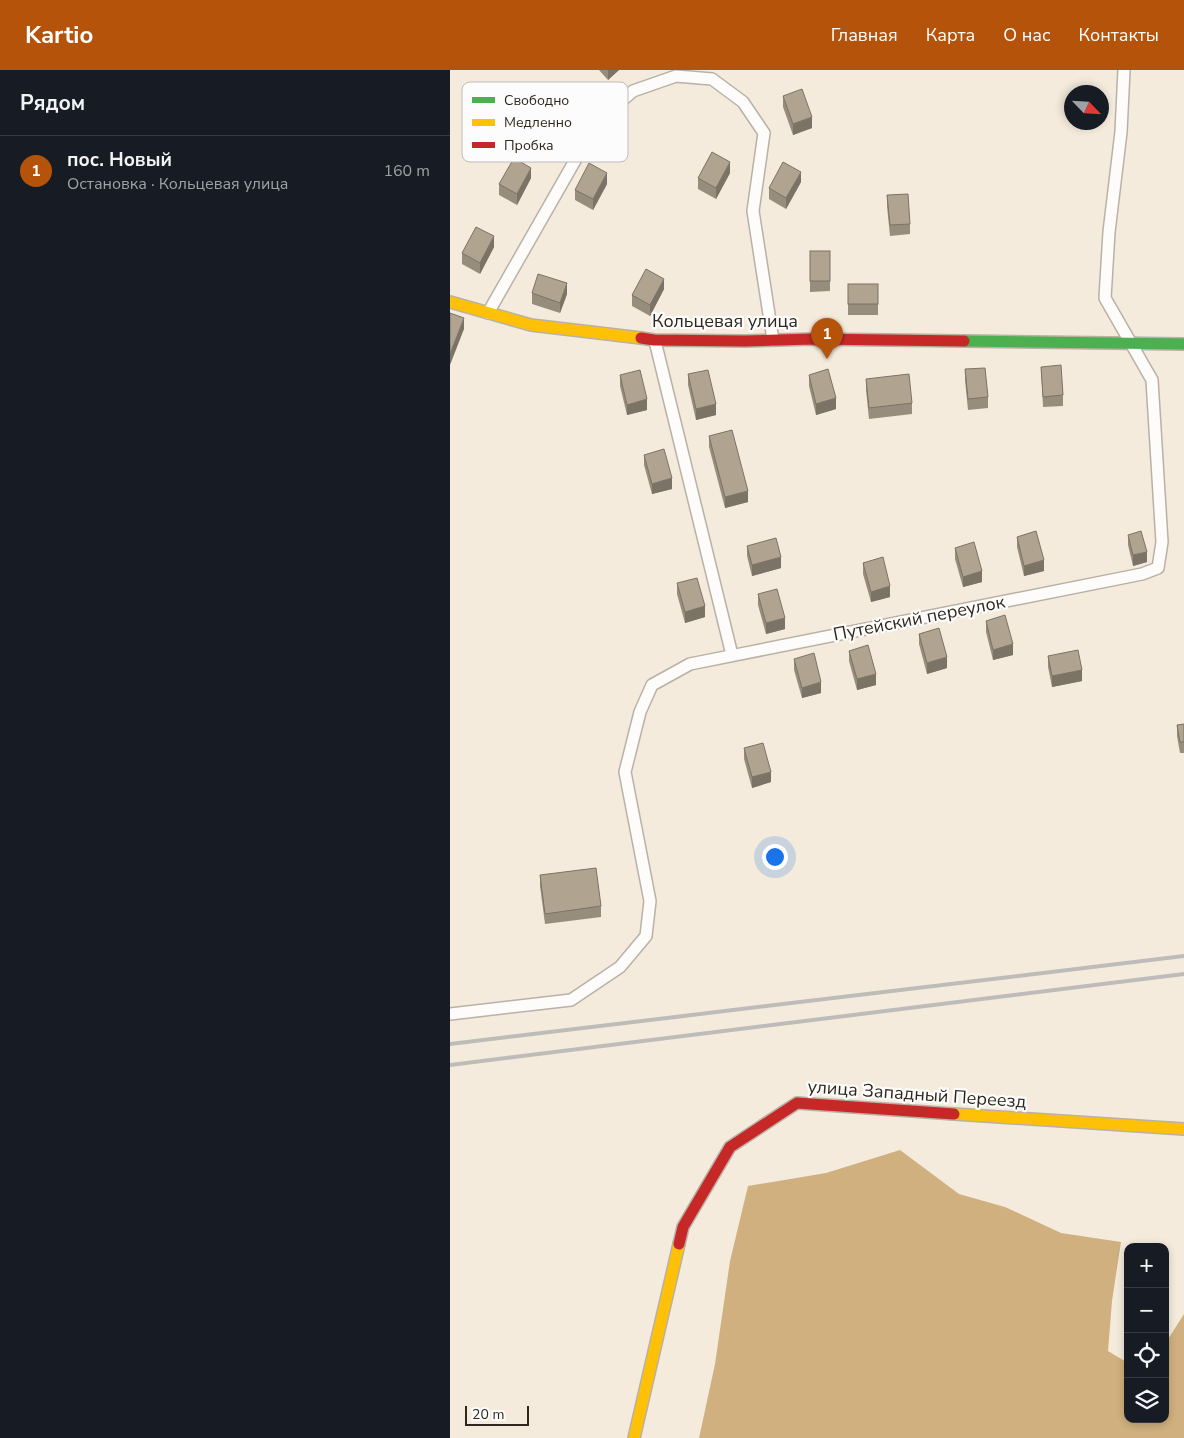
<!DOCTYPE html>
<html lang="ru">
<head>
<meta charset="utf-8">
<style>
	body { margin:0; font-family:"Nunito Sans",sans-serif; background:#20242c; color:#f1f3f6 }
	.controls { position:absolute; right:15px; bottom:15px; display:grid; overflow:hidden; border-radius:10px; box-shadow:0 2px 8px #0003 }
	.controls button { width:45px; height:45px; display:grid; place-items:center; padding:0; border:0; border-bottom:1px solid #363941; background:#171b24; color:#f1f3f6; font:25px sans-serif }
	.compass { position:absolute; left:614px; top:15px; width:45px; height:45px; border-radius:50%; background:#171b24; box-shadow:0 2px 8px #0003; rotate:115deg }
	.scale { position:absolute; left:15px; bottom:12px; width:64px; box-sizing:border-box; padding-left:5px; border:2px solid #2f271c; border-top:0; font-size:14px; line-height:18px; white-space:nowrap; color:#2f271c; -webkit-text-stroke:4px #fcfcfc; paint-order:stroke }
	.you { position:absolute; left:324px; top:786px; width:18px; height:18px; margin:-12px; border:4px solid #fff; border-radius:50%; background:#1a73e8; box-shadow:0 0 0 8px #1a73e833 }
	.badge { display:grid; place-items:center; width:32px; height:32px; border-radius:50%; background:#b45309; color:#fff; font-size:16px; font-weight:700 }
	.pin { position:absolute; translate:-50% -41px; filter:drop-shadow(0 1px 2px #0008) }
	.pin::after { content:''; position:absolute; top:26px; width:18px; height:15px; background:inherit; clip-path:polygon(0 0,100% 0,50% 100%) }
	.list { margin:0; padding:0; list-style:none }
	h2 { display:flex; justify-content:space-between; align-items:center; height:65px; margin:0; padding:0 20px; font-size:21px }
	h2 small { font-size:16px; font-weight:400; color:#9ea1a6 }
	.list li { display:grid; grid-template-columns:32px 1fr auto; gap:15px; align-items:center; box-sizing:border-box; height:70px; padding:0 20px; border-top:1px solid #363941 }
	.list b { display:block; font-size:19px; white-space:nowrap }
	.list p { margin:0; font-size:16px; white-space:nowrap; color:#9ea1a6 }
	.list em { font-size:16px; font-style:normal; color:#9ea1a6 }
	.icon { flex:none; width:28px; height:28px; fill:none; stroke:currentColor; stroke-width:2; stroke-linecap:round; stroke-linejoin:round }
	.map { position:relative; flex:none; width:734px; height:1368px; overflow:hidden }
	header { display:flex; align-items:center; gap:30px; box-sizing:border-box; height:70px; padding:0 25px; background:#b45309; color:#fff }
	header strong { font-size:24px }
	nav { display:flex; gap:28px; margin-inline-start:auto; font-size:18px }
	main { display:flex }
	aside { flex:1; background:#171b24 }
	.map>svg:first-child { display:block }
	.water { fill:#d0b07e }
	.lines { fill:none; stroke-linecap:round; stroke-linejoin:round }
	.lane-casing { stroke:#b9b1a5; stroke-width:14 }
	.fast-casing { stroke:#b9b1a5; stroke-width:14 }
	.slow-casing { stroke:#b9b1a5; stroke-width:14 }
	.jam-casing { stroke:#b9b1a5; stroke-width:14 }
	.lane { stroke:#fdfcfa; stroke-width:11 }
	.fast { stroke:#4caf50; stroke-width:11 }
	.slow { stroke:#ffc107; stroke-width:11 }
	.jam { stroke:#c62828; stroke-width:11 }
	.rail { stroke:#bebcb8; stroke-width:4 }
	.wall { fill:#978d7d }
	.shaded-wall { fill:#7b7366 }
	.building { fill:#b0a491; stroke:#7b7366 }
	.labels { text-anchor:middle; stroke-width:4.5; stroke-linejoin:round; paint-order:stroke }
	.street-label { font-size:18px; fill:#2f271c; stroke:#fcfcfc }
	.key { fill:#fcfcfc; stroke:#bebcb9; stroke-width:1 }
	.key-label { font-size:14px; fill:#2f271c }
</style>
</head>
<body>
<header>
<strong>Kartio</strong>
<nav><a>Главная</a><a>Карта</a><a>О нас</a><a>Контакты</a></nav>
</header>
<main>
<aside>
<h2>Рядом<small></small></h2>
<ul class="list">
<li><span class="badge">1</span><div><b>пос. Новый</b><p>Остановка · Кольцевая улица</p></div><em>160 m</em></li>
</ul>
</aside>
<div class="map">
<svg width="734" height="1368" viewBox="0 0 734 1368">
	<rect width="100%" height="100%" fill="#f4ebdd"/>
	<polygon class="water" points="450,1080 509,1124 555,1137 611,1163 671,1172 662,1231 658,1281 678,1293 678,1349 715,1349 715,1274 734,1244 734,1368 249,1368 265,1294 280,1191 298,1116 376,1103"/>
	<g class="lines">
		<g class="lane-casing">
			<g id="lane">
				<polyline points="38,243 147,52 183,21 226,6 262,9 293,32 314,63 303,141 323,270"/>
				<polyline points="205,271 282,585"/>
				<polyline points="0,944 121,930 170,897 196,866 200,831 175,702 190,642 202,615 240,594 692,504 708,498 712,472 702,310 655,228 659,162 671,62 674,0"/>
			</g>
		</g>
		<g class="fast-casing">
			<polyline id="fast" points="514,271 734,274"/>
		</g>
		<g class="slow-casing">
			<g id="slow">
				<polyline points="0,232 81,255 191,268"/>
				<polyline points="504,1044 734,1059"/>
				<polyline points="184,1368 229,1174"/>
			</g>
		</g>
		<g class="jam-casing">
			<g id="jam">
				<polyline points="191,268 204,270 295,271 362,269 514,271"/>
				<polyline points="229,1174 233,1157 280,1077 347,1033 504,1044"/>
			</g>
		</g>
		<use href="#lane" class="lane"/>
		<use href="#fast" class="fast"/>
		<use href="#slow" class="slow"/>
		<use href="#jam" class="jam"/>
		<g class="rail">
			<polyline points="0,974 734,886"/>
			<polyline points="0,995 734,904"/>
		</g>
	</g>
	<g class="wall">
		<polygon points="149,0 169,0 158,10"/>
		<polygon points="333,26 362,58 343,65 333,37"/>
		<polygon points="122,48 108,74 90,64 90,54"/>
		<polygon points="280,103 266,129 248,119 248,108"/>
		<polygon points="81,108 67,135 49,125 49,114"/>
		<polygon points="351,112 336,139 319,129 319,118"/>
		<polygon points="157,114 143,140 125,130 125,120"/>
		<polygon points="437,125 460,154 460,164 440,166 437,136"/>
		<polygon points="44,177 30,204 12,194 12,183"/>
		<polygon points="360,181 380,181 380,221 360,222"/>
		<rect x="398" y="214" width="30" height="31"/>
		<polygon points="214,219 200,246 182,236 182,225"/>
		<polygon points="82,223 117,224 110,243 82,234"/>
		<polygon points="591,297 613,325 613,336 593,337"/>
		<polygon points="515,299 538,327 538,338 518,340 515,310"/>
		<polygon points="238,304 266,345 246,350 238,315"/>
		<polygon points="170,305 197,340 177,345 170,316"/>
		<polygon points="359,305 386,339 366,345 359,316"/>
		<polygon points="416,309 462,333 462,344 419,349 416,320"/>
		<polygon points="259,366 298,432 275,438 259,377"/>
		<polygon points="194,385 222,419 202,424 194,395"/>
		<polygon points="678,465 697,492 683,496 678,475"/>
		<polygon points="567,467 594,501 574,506 567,477"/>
		<polygon points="297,476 331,498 302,506 297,486"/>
		<polygon points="505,478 532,512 513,517 505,489"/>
		<polygon points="413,493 440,527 421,532 413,504"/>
		<polygon points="227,513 255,547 235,553 227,524"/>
		<polygon points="308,524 335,559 316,564 308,535"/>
		<polygon points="536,551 563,585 543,590 536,562"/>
		<polygon points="469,564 497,598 477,604 469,574"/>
		<polygon points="399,581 426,615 407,620 399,591"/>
		<polygon points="598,586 632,611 602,617 598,597"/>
		<polygon points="344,589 371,623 352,628 344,600"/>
		<polygon points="734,654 734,683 730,683 727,666 727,655"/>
		<polygon points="294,678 321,712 302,718 294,689"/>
		<polygon points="90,805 151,836 151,847 95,854 90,816"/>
	</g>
	<g class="shaded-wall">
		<polygon points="158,0 169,0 158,10"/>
		<polygon points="122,37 122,48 108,74 108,63"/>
		<polygon points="362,47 362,58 343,65 343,54"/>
		<polygon points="280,92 280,103 266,129 266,118"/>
		<polygon points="81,98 81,108 67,135 67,124"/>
		<polygon points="351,102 351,112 336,139 336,128"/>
		<polygon points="157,103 157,114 143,140 143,129"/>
		<polygon points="44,166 44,177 30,204 30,193"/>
		<polygon points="214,209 214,219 200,246 200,235"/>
		<polygon points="117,213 117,224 110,243 110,233"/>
		<polygon points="14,248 14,259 0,295 0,284"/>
		<polygon points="386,328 386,339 366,345 366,334"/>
		<polygon points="197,329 197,340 177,345 177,335"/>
		<polygon points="266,334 266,345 246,350 246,339"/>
		<polygon points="222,408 222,419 202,424 202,414"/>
		<polygon points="298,421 298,432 275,438 275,427"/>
		<polygon points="697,482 697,492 683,496 683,485"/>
		<polygon points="331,487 331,498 302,506 302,495"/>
		<polygon points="594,490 594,501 574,506 574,496"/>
		<polygon points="532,501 532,512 513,517 513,507"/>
		<polygon points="440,516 440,527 421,532 421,522"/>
		<polygon points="255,536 255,547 235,553 235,542"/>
		<polygon points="335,548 335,559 316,564 316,553"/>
		<polygon points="563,574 563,585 543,590 543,580"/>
		<polygon points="497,587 497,598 477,604 477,593"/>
		<polygon points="632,600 632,611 602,617 602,606"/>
		<polygon points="426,604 426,615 407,620 407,609"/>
		<polygon points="371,612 371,623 352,628 352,618"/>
		<polygon points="321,702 321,712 302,718 302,707"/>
	</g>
	<g class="building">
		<polygon points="352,19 362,47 343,54 333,26"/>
		<polygon points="262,82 280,92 266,118 248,108"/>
		<polygon points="64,88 81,98 67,124 49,114"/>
		<polygon points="333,92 351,102 336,128 319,118"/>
		<polygon points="139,93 157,103 143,129 125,120"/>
		<polygon points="458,124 460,154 440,155 437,125"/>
		<polygon points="26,157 44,166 30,193 12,183"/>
		<rect x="360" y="181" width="20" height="30"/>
		<polygon points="196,199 214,209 200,235 182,225"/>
		<polygon points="88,204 117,213 110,233 82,223"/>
		<rect x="398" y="214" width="30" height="20"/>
		<polygon points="0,243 14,248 0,284"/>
		<polygon points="611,295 613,325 593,327 591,297"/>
		<polygon points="535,298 538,327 518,329 515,299"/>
		<polygon points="378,299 386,328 366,334 359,305"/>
		<polygon points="190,300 197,329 177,335 170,305"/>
		<polygon points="258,300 266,334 246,339 238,304"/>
		<polygon points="459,304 462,333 419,338 416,309"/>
		<polygon points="282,360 298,421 275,427 259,366"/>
		<polygon points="214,379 222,408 202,414 194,385"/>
		<polygon points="586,461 594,490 574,496 567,467"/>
		<polygon points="691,461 697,482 683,485 678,465"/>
		<polygon points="326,468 331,487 302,495 297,476"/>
		<polygon points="524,472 532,501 513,507 505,478"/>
		<polygon points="433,487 440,516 421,522 413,493"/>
		<polygon points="247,508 255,536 235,542 227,513"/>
		<polygon points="327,519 335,548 316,553 308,524"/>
		<polygon points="555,545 563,574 543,580 536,551"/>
		<polygon points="489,558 497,587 477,593 469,564"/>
		<polygon points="418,575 426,604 407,609 399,581"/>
		<polygon points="628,580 632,600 602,606 598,586"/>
		<polygon points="364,583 371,612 352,618 344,589"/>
		<polygon points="734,654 734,672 730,672 727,655"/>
		<polygon points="313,673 321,702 302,707 294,678"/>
		<polygon points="146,798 151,836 95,844 90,805"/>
	</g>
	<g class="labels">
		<g class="street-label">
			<text x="275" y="257">Кольцевая улица</text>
			<text transform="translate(469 548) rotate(-11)" y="6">Путейский переулок</text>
			<text transform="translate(467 1024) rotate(4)" y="6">улица Западный Переезд</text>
		</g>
	</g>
	<rect x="12" y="12" width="166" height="80" rx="8" class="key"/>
	<rect x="22" y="27" width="23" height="6" fill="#4caf50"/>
	<rect x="22" y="49" width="23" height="7" fill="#ffc107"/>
	<rect x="22" y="72" width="23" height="6" fill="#c62828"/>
	<g class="key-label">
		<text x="54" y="35">Свободно</text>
		<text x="54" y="57">Медленно</text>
		<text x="54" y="80">Пробка</text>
	</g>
</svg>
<div class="controls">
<button>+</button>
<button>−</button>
<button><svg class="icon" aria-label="locate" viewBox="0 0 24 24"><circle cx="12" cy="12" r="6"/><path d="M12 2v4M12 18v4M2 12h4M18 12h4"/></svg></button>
<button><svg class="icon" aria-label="layers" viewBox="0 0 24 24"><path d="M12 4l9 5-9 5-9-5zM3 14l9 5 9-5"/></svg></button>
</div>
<svg class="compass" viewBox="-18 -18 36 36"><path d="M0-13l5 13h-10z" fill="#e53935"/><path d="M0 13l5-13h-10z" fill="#9ea1a6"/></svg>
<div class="scale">20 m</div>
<div class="you"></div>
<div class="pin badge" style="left:377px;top:289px">1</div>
</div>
</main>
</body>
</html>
